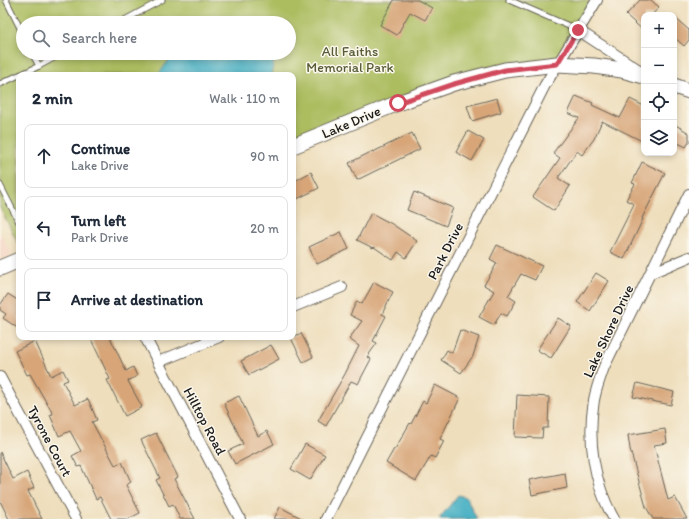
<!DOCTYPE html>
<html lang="en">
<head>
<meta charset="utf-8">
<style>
	body { margin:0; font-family:Itim,sans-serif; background:#f6f6f7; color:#1f2937 }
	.controls { position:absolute; right:12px; top:12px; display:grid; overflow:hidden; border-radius:8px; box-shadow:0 2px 6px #0003 }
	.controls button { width:36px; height:36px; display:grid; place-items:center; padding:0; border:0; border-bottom:1px solid #e0e1e3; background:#fff; color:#1f2937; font:20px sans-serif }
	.stop { position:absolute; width:12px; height:12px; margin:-9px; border:3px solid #d1495b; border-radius:50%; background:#fff }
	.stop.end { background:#d1495b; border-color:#fff; box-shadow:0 1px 4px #0008 }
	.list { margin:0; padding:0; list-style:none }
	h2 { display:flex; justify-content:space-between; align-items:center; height:52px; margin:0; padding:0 16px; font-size:17px }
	h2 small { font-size:13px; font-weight:400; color:#747a83 }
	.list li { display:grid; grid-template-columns:26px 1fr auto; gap:12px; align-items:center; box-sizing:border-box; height:64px; margin:0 8px 8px; padding:0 8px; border:1px solid #e0e1e3; border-radius:8px }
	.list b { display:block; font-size:15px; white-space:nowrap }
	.list p { margin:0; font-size:13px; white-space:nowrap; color:#747a83 }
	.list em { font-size:13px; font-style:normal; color:#747a83 }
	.icon { flex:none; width:22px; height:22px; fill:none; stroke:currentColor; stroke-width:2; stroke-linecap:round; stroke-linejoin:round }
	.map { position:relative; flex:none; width:689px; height:519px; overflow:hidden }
	.search { position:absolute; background:#fff; box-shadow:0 2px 6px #0003; left:16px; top:16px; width:280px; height:44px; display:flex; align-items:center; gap:10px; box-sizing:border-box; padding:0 14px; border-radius:22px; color:#747a83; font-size:15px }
	.panel { position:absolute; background:#fff; box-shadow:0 2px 6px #0003; left:16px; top:72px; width:280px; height:268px; border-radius:8px }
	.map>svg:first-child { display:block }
	.built { fill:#f4d3c0 }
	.green { fill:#acbd60; stroke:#646c3e; fill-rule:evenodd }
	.water { fill:#43aec2; stroke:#30656f }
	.building { fill:#d7a578 }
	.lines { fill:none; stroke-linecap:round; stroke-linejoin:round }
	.lane-casing { stroke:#666054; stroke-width:7 }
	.street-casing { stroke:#666054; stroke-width:12 }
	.secondary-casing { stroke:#666054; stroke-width:17 }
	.lane { stroke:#fff; stroke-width:5 }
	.street { stroke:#fff; stroke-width:10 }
	.secondary { stroke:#fff; stroke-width:15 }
	.route { stroke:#d1495b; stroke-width:5 }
	.labels { text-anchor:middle; stroke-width:3; stroke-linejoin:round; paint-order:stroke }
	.park-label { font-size:14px; fill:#565c37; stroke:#fbf7ec }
	.street-label { font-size:14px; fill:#1c1c1c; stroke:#fbf7ec }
</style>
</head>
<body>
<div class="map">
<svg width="689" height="519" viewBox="0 0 689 519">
	<rect width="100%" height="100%" fill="#fbf7ec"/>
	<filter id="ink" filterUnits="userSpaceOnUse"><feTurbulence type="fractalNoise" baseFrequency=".025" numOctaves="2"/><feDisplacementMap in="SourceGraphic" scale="8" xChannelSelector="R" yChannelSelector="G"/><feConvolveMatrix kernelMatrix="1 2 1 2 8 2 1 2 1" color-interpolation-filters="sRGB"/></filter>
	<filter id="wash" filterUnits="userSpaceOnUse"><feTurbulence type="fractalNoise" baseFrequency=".012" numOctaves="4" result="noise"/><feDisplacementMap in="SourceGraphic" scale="16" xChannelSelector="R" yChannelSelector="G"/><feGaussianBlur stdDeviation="0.9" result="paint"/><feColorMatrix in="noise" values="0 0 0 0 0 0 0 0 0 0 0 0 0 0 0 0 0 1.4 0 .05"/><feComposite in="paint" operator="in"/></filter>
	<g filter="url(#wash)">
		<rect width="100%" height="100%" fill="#eedebc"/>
		<polygon class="built" points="0,232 12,255 0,260"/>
		<path class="green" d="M 0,0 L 585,0 L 594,5 L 557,64 L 505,70 L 293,146 L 293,75 L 19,75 L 19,245 L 0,208 ZM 23,23 L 289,23 L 289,53 L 23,53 Z"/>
		<g class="water">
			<polygon points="174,53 276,53 271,75 158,75"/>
			<polygon points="458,495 466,497 477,519 439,519"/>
		</g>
		<g id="blocks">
			<g class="building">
				<polygon points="394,0 418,0 432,8 425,20 410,12 397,35 380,25"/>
				<polygon points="640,0 651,0 659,7 652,15 644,15 644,31 626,15"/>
				<polygon points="674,17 689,30 689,40 684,46 674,37"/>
				<polygon points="576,96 593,103 592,105 620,118 630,99 644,106 644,142 602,121 594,139 582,155 577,151 558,178 570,186 554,211 533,197 560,158 553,153 579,118 568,113"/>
				<polygon points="497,98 501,112 472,121 467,106"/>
				<polygon points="674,124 689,133 689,142 686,147 674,141"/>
				<polygon points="468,131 484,140 472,161 456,152"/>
				<polygon points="412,133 420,149 357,180 349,163 373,151 373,152"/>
				<polygon points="642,162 665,173 642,218 643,219 624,259 610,252 634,204 626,200 635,184 632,183"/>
				<polygon points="311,172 319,188 293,201 293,182"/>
				<polygon points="414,192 453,208 446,226 407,210"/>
				<polygon points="371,213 392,224 417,241 406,258 398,252 393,260 374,247 373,248 357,240"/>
				<polygon points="341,232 349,249 317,264 309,247"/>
				<polygon points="497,245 542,266 535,280 521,274 508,296 516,301 507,316 501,313 494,325 479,317 494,291 484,285 497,263 490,259"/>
				<polygon points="596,273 609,281 590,311 577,302"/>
				<polygon points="374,282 393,292 382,314 386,316 373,341 377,343 367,357 371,359 358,384 351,381 326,426 318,421 345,374 359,346 349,339 362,321 350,315 357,301 362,304"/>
				<polygon points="8,294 19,301 19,329 3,318 6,314 0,310 0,305"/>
				<polygon points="558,318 571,326 551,358 537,350"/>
				<polygon points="460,330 479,337 473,356 461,373 441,360 447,350 452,353"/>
				<polygon points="301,333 313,357 303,362 291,338"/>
				<polygon points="90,337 110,337 126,371 133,367 137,376 128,381 142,407 125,416 107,380 110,379"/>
				<polygon points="35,341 51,376 63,370 68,380 63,382 75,405 88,399 97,420 92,422 115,465 122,462 131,482 126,485 140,513 128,519 111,519 100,497 96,499 81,466 78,467 72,456 81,451 70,431 59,436 50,415 53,414 30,374 27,375 15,351"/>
				<polygon points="271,345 279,359 249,375 241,361"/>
				<polygon points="637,383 674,392 671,405 633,397"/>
				<polygon points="435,385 460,398 440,439 444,441 435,458 431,456 416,481 386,463 394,449 395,449 410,423 411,424 423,401 426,403"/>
				<polygon points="517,395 549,397 548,428 543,428 542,438 515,437"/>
				<polygon points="239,396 258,436 267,431 274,444 235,464 228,451 243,444 224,403"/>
				<polygon points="665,429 667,443 654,445 668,500 675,497 687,519 653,519 646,507 630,449 628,435"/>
				<polygon points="156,433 178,477 174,479 195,519 180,519 173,504 169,506 156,480 160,478 141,440"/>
				<polygon points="305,444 325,455 310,480 291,469"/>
				<polygon points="0,452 13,479 27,472 34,488 28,491 42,519 9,519 0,501"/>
				<polygon points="565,473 567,488 532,495 529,480"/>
				<polygon points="280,507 303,519 274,519"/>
			</g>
		</g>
	</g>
	<g filter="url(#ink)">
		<use href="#blocks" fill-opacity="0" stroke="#666054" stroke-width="1"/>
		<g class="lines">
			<g class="lane-casing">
				<g id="lane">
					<polyline points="6,0 23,34"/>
					<polyline points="509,0 578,30"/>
					<polyline points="119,23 162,0"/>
					<polyline points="39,66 63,53"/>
					<polyline points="20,75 39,66 32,53"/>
					<polyline points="0,84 19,75"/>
					<polyline points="0,185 19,222"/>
				</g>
			</g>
			<g class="street-casing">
				<g id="street">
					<polyline points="578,30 642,72"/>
					<polyline points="651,273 689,257"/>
					<polyline points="293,307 342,287"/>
					<polyline points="145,337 240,519"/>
					<polyline points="158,362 219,337"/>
					<polyline points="0,377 76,519"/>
					<polyline points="326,519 545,85 597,0"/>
					<path d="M 614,519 C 594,484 587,440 594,400 C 596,389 600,378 604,367 L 689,194"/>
				</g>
			</g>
			<g class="secondary-casing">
				<g id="secondary">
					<polyline points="674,86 689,91"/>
					<polyline points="293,146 398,103 454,83 505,70 557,64 594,66 622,70 644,76"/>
					<polyline points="0,268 19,260"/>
				</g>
			</g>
			<use href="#lane" class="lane"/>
			<use href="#street" class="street"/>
			<use href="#secondary" class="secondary"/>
		</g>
	</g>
	<g class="lines" filter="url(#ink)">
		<polyline class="route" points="398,103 454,84 505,70 557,64 578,30"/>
	</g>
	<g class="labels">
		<g class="park-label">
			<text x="350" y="56">All Faiths<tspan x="350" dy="16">Memorial Park</tspan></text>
		</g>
		<g class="street-label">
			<text transform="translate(351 122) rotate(-23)" y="5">Lake Drive</text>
			<text transform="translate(445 251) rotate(-63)" y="5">Park Drive</text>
			<text transform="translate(608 331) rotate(-65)" y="5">Lake Shore Drive</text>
			<text transform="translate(205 421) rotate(62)" y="5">Hilltop Road</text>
			<text transform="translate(50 441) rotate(62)" y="5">Tyrone Court</text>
		</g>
	</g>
</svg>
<div class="controls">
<button>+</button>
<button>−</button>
<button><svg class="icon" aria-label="locate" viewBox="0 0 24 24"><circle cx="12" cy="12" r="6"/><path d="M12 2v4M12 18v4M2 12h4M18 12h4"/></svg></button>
<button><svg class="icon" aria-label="layers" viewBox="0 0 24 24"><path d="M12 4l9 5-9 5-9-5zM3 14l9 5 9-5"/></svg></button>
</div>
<div class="stop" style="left:398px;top:103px"></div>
<div class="stop end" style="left:578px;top:30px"></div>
<div class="search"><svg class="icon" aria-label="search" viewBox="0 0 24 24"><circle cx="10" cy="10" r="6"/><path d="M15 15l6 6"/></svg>Search here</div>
<section class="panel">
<h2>2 min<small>Walk · 110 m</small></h2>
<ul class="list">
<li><svg class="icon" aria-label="ahead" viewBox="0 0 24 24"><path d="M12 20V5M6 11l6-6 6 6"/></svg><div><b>Continue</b><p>Lake Drive</p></div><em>90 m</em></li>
<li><svg class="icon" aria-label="left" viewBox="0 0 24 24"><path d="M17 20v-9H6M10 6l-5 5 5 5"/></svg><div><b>Turn left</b><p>Park Drive</p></div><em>20 m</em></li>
<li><svg class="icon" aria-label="arrive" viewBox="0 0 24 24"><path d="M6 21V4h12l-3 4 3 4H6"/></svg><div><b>Arrive at destination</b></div></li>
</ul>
</section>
</div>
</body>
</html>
